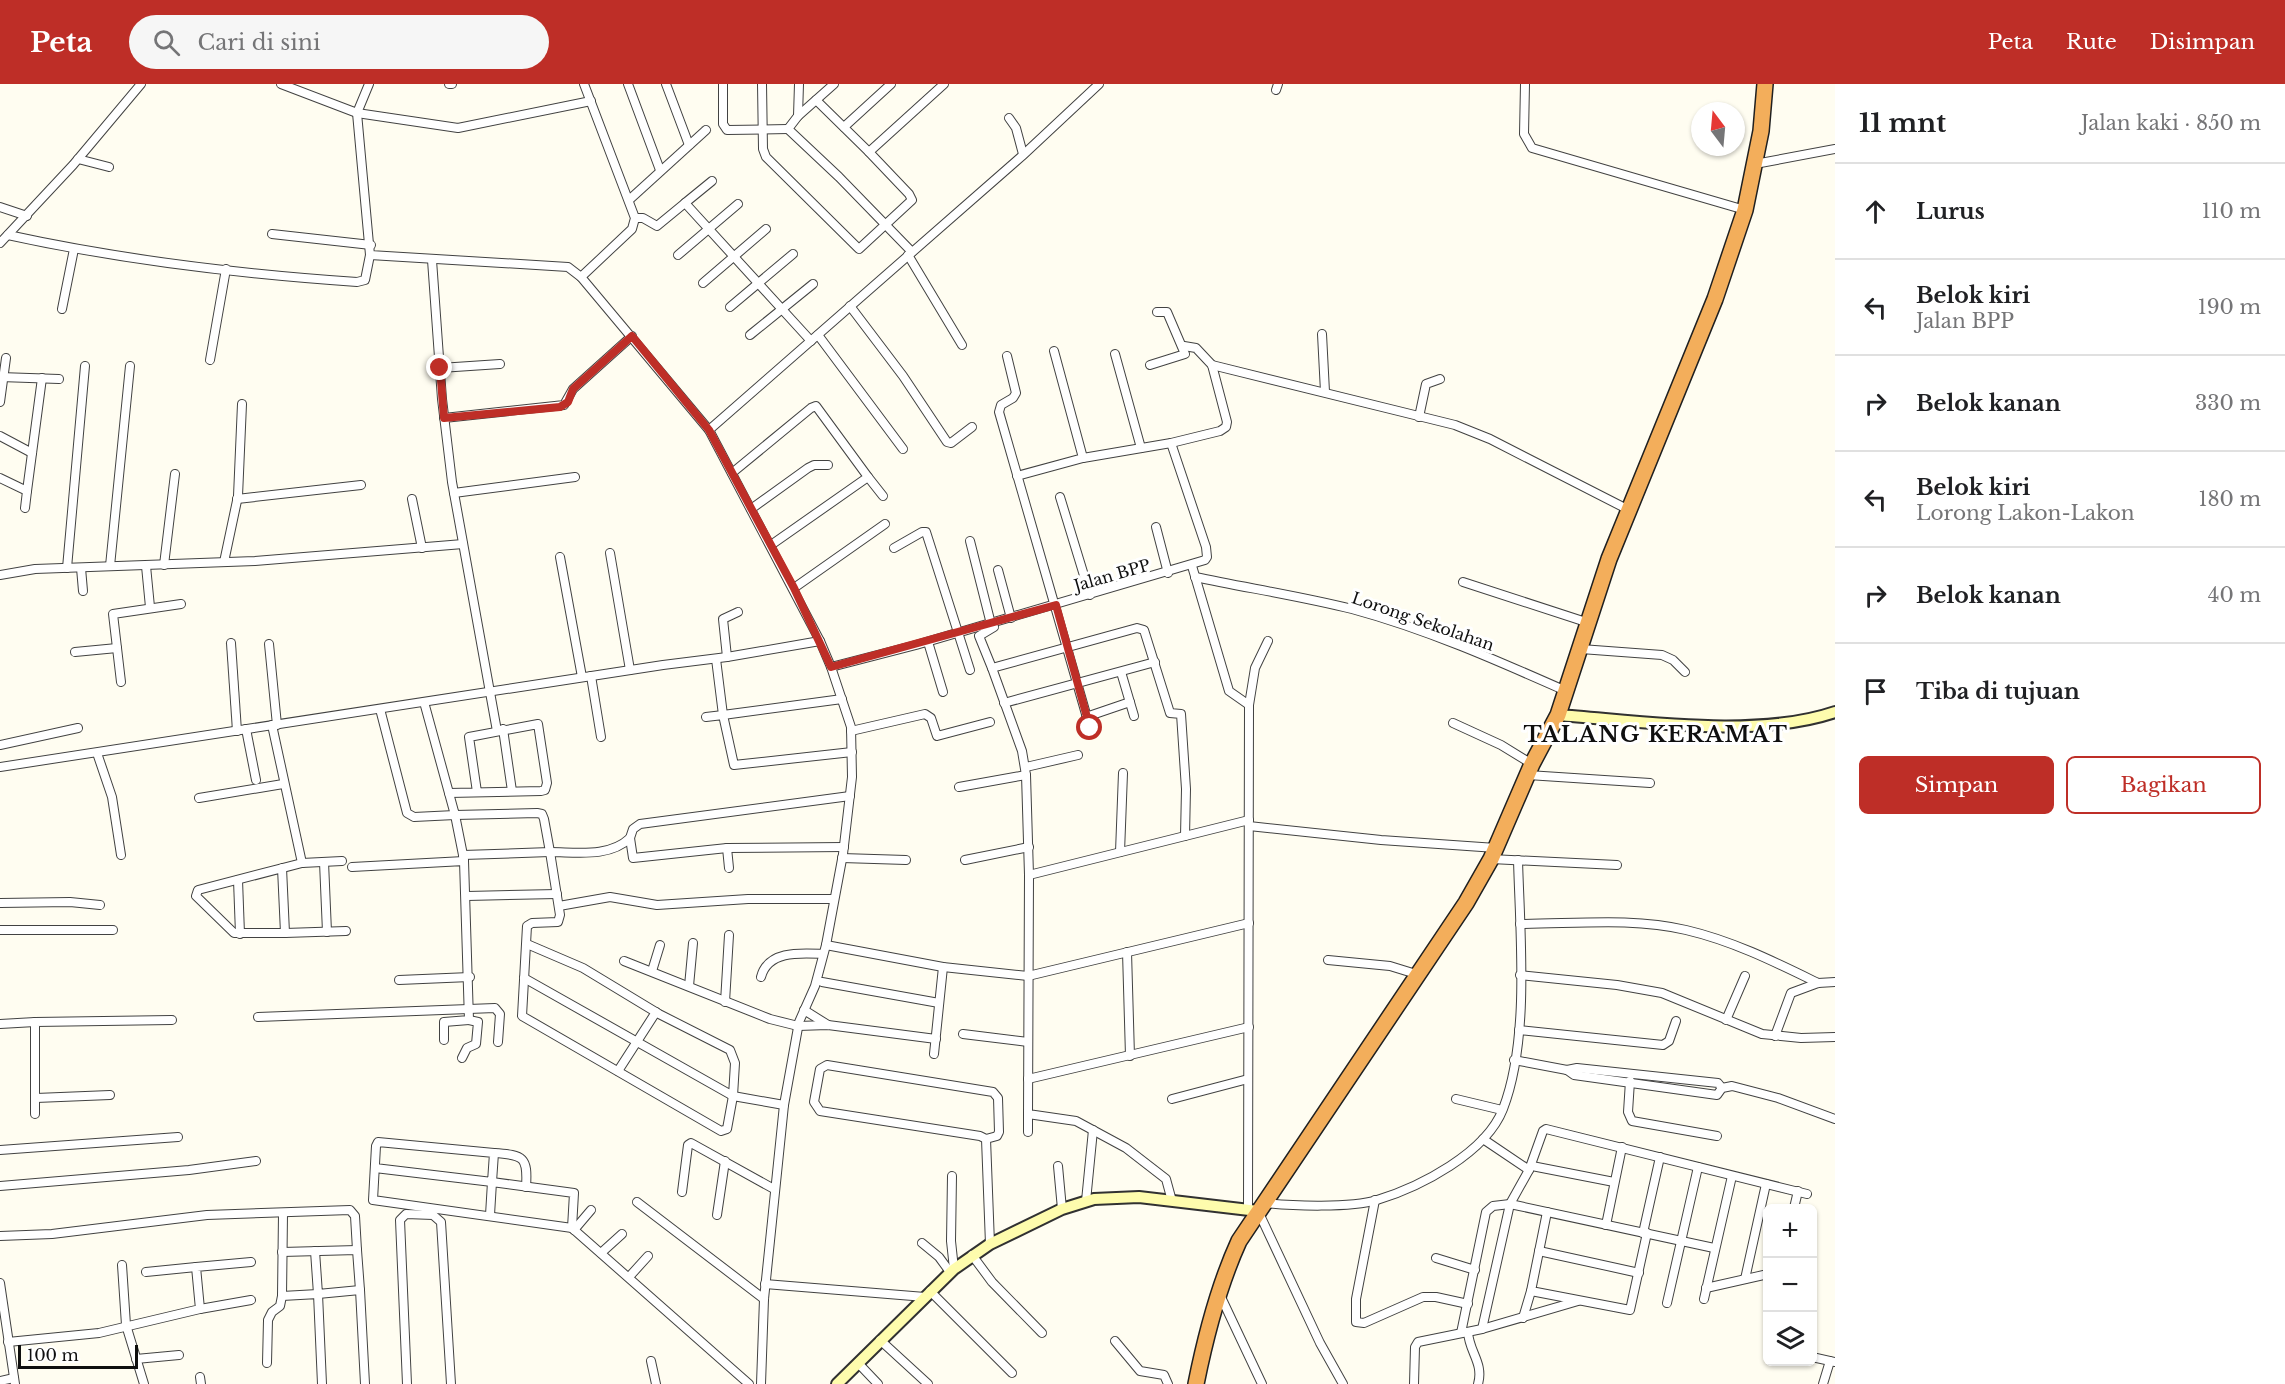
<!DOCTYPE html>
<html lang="id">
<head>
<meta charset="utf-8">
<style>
	body { margin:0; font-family:"Libre Baskerville",serif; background:#f6f6f6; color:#202124 }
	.controls { position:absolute; right:18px; bottom:18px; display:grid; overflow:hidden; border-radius:9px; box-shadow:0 2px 4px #0004 }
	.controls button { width:54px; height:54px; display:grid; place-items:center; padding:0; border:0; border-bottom:2px solid #e0e0e0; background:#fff; color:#202124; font:30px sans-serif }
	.compass { position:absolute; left:1691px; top:18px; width:54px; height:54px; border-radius:50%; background:#fff; box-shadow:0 2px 4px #0004; rotate:344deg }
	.scale { position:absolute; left:18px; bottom:15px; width:120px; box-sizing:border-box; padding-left:6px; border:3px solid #0f0f0f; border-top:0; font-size:16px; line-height:21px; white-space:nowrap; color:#0f0f0f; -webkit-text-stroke:4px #fff; paint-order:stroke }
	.stop { position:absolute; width:18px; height:18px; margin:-14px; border:4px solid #be2e27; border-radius:50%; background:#fff }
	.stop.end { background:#be2e27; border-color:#fff; box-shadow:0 2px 6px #0008 }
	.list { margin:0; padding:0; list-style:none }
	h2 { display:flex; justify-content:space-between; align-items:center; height:78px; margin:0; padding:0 24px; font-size:26px }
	h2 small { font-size:20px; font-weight:400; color:#757577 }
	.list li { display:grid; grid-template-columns:39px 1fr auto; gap:18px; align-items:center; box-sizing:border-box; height:96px; padding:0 24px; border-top:2px solid #e0e0e0 }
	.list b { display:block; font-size:22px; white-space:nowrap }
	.list p { margin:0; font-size:20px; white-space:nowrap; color:#757577 }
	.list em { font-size:20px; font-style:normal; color:#757577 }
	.actions { display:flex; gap:12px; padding:18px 24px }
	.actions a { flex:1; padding:14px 0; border:2px solid #be2e27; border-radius:9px; text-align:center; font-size:21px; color:#be2e27 }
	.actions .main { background:#be2e27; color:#fff }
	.icon { flex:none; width:33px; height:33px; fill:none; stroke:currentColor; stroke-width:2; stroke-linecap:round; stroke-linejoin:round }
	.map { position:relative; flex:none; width:1835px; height:1300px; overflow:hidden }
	header { display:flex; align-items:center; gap:36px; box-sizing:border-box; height:84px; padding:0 30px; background:#be2e27; color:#fff }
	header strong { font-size:28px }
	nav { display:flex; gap:33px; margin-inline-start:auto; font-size:21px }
	.search { width:420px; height:54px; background:#f6f6f6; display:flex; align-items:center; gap:15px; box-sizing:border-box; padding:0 21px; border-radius:33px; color:#757577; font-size:22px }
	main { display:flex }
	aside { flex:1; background:#fff }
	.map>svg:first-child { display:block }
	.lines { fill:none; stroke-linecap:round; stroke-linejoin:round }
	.street-casing { stroke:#424242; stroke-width:10 }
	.secondary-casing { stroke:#313131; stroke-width:14 }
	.highway-casing { stroke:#202020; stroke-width:18 }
	.street { stroke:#fff; stroke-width:8 }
	.secondary { stroke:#fefcad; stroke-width:10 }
	.highway { stroke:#f3ae5b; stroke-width:15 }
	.route { stroke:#be2e27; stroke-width:8 }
	.labels { text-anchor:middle; stroke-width:6; stroke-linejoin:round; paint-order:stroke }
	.street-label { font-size:16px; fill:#0f0f0f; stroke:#fff }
	.district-label { font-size:22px; font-weight:bold; letter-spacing:1.5px; fill:#0f0f0f; stroke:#fff }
</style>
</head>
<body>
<header>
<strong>Peta</strong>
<div class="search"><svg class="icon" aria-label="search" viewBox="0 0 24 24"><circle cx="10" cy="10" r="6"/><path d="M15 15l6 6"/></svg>Cari di sini</div>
<nav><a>Peta</a><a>Rute</a><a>Disimpan</a></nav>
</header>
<main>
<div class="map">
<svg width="1835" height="1300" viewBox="0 0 1835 1300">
	<rect width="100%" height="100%" fill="#fffdf1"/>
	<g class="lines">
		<g class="street-casing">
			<g id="street">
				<polyline points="281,0 357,29 458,44 591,17"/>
				<polyline points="369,0 357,29 370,171 568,183 581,193"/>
				<polyline points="449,0 452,0"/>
				<polyline points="584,0 635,134 632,145 581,193 709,346 820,557"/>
				<polyline points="628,0 660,86"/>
				<polyline points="666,0 689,61"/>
				<polyline points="723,0 723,40 727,46 788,45"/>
				<polyline points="762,0 763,65 766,73 859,165 912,116 909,110 869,68 944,0"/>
				<polyline points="799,0 798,32 788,45 839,93 912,168"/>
				<polyline points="1525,0 1524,50 1532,64 1745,126"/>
				<polyline points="1276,6 1278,0"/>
				<polyline points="816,16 869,68"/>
				<polyline points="798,32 834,0"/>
				<polyline points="1009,34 1016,44 1023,70"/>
				<polyline points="844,43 891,0"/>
				<polyline points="78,75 109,83"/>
				<polyline points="1755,80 1835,65"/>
				<polyline points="629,116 706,46"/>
				<polyline points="685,119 712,97"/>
				<polyline points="0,123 27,132"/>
				<polyline points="635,134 643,134 657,142 685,119 811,257"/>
				<polyline points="272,150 371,161"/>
				<path d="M 8,151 C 122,176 240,190 357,198 L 365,196 L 370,171"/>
				<polyline points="0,159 73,81 141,0"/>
				<polyline points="678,171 738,120"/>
				<polyline points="908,171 962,261"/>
				<polyline points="432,176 442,315 452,398 497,647"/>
				<polyline points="703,199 766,145"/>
				<polyline points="850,222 903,292 947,358 951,359 972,343"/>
				<polyline points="730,223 793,170"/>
				<polyline points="62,225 74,165"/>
				<polyline points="1322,250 1325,308"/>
				<polyline points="750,251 813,200"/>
				<polyline points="818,251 903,365"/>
				<polyline points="1115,270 1141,364"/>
				<polyline points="1007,272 1016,309 1013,314 1001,321 999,328 1090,644"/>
				<polyline points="210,276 226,185"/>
				<polyline points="1150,281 1185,270 1167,228 1157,228"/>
				<polyline points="1212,281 1455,341 1490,355 1629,426"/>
				<polyline points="440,284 500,280"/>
				<polyline points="0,293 59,295"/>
				<polyline points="0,318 6,274"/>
				<polyline points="1419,333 1426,300 1440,295"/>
				<polyline points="444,334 564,321 573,305 632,252"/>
				<polyline points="709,346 1022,72 1099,0"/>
				<polyline points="0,352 32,369"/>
				<polyline points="1083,374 1171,359"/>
				<polyline points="732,389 811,324 816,322 868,393 771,461"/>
				<polyline points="1017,392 1083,374 1054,267"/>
				<polyline points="868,393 883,412"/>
				<polyline points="0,394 27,407 25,424"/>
				<polyline points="27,407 42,294"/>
				<polyline points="454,409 575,393"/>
				<polyline points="1060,413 1090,511"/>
				<polyline points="237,415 361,401"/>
				<polyline points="412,415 422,464"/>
				<polyline points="751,425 808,384 814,381 828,381"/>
				<polyline points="1156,443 1168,489"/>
				<polyline points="970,457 991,540"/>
				<polyline points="894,464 922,448 926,448 970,586"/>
				<polyline points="610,469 630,586"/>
				<polyline points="560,473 582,593"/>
				<polyline points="224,478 238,412 242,320"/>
				<polyline points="164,481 175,390"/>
				<polyline points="110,482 130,282"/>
				<polyline points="146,482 150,523"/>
				<polyline points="1192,482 1229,607 1249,621 1248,1125"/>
				<polyline points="67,484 85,282"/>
				<polyline points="81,484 83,507"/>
				<polyline points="998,486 1011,534"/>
				<polyline points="0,491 35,485 255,477 463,460"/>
				<path d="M 1195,493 C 1247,504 1300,512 1352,525 C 1426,545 1496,576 1566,607"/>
				<polyline points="1463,498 1589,539"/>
				<polyline points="794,504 885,440"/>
				<polyline points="928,558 943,608"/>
				<polyline points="231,559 237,647"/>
				<polyline points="269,560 277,641"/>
				<polyline points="1581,565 1662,571 1673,576 1685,588"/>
				<polyline points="75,568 117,564"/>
				<polyline points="727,573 723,535 738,528"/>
				<polyline points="716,575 723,631 842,615"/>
				<polyline points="831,583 916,561 1205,476 1207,473 1206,463 1171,359 1220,347 1226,343 1227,338 1212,281 1196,264 1184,262"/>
				<polyline points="992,584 979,552 994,543"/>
				<polyline points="1121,588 1134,632"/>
				<polyline points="591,592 601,653"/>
				<polyline points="121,598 113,530 181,520"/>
				<polyline points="424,618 455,731 537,729 542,730 544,735 550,768 463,771"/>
				<polyline points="1004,619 1155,578"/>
				<polyline points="1249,621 1255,584 1268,557"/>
				<polyline points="380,625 407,729 414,733 455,731 464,776"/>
				<polyline points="706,633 723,631 734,681 852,668"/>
				<polyline points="1086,633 1130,618"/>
				<polyline points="1453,639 1501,661 1532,680"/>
				<polyline points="272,641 302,779"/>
				<polyline points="246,645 256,696"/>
				<polyline points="503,645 512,707"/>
				<polyline points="851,647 925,630 931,634 937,652 990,638"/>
				<polyline points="0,661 78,644"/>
				<polyline points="97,669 112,713 121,771"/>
				<polyline points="0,683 663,581 727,573 820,557 831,583 851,643 852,693 843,770 826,861 815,902 799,938 784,1021 764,1215 761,1300"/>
				<polyline points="1026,683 1078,671"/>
				<polyline points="1528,691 1650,699"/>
				<polyline points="959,703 1026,691"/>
				<polyline points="449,709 541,707 545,706 547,699 538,640 469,653 477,708"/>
				<polyline points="199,714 283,700"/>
				<polyline points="1249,742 1381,756 1496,764"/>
				<polyline points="630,754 633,774 727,764 844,763"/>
				<polyline points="727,764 729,784"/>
				<polyline points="1120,768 1123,689"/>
				<polyline points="842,774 906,776"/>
				<polyline points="1491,775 1617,781"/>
				<polyline points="965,776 1029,763"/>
				<polyline points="324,778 327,848"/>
				<polyline points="352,783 464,777 469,936 444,938 444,956"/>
				<polyline points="282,784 285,849 234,849 196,812 198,806 302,779 342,777"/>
				<polyline points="1029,791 1249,736"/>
				<polyline points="238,796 240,850"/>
				<polyline points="467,812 557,810"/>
				<polyline points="0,819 70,818 100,821"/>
				<polyline points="559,822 610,813 657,821 748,815 834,815"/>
				<path d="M 1520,840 C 1573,840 1633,833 1686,846 C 1733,857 1775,878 1818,899"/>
				<polyline points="0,846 113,846"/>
				<polyline points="285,849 346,847"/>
				<polyline points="826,861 943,883 1028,892 1249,839"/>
				<polyline points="1127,868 1130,972"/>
				<polyline points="1328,876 1390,882 1416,890"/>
				<polyline points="624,877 770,935 798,942 828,941 936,955"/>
				<polyline points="652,887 660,861"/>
				<polyline points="1520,891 1617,901 1662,909 1762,950 1801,954 1835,953"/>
				<path d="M 761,893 C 768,866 801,869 823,870"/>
				<polyline points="524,894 733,1012 735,979 730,966 659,930 583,884 527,860"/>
				<polyline points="399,896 470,893"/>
				<polyline points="822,898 939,919"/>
				<polyline points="689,902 693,859"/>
				<polyline points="725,918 729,851"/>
				<polyline points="804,926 828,941"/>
				<polyline points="258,933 495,924 500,930 498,958"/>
				<polyline points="1726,936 1745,892"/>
				<polyline points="0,940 35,938"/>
				<polyline points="1519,946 1663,961 1669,957 1676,937"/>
				<polyline points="963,950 1028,958"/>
				<polyline points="1775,952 1791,909 1818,899 1835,898"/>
				<polyline points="934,970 943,883"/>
				<polyline points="462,974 467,964 476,960 478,938 469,936"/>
				<polyline points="1514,976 1567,986 1574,991 1717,1011 1722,1004 1732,1002 1778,1014 1835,1035"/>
				<polyline points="1567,986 1577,984 1718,999 1722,1004"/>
				<polyline points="618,987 656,928"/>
				<polyline points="1028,995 1249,943"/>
				<polyline points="1630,997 1628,1028 1632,1037 1717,1052"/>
				<polyline points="36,1014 110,1011"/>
				<polyline points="1172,1015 1248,995"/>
				<polyline points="1456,1015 1502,1026"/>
				<path d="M 784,1021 L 733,1012 L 727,1045 L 721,1047 L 522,932 L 527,842 L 532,839 L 558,838 L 560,831 L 550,768 C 576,768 609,774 630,754 L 633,745 L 640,740 L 850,712"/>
				<polyline points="35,1030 35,938 172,936"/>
				<polyline points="1028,1048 1028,1030"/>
				<polyline points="986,1055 997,1052 999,1048 998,1014 993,1008 827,981 820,985 814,1018 820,1027 980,1052 986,1055 990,1160"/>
				<polyline points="1483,1055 1529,1086 1543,1047 1546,1045 1807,1110"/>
				<polyline points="0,1066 178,1053"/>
				<path d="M 494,1069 C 524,1071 528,1073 526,1103"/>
				<polyline points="1058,1082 1062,1125"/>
				<polyline points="1532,1082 1614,1098"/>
				<polyline points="375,1084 492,1098 494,1069 378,1058 376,1062 373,1116 572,1144 749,1300"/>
				<polyline points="952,1092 951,1157 954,1185"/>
				<polyline points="0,1102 189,1086 256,1077"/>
				<polyline points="682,1108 688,1061 691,1059 774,1105"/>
				<polyline points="1375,1116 1356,1215 1356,1238 1364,1239 1423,1213 1436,1213 1468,1220"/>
				<polyline points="1086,1117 1093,1046"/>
				<polyline points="1172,1117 1166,1095 1126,1064 1076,1037 1028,1030 1029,791 1026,691 1022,667 992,584 1137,544 1144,546 1170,629 1181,630 1186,705 1185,752"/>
				<polyline points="637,1118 764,1215"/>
				<path d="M 1264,1119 C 1292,1122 1351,1124 1377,1116 C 1420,1103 1486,1069 1503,1025 C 1530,955 1520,851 1518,776"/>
				<polyline points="1794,1124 1798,1107"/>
				<polyline points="1547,1128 1531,1207 1630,1226 1647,1149"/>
				<polyline points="1259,1129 1320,1259 1343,1300"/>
				<polyline points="283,1130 282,1212 318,1210 322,1300"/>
				<polyline points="490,1131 492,1098 574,1109 572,1144"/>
				<polyline points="717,1131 725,1077"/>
				<polyline points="1606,1141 1622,1063"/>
				<polyline points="574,1146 591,1126"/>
				<polyline points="1643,1149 1660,1073"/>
				<polyline points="0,1152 52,1150 207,1131 350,1126 355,1132 357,1166"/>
				<polyline points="922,1159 939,1173 950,1188"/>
				<polyline points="315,1167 318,1210 360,1206 365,1300"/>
				<polyline points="1539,1167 1639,1189"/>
				<polyline points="282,1168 357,1166 360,1206"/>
				<polyline points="601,1169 622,1150"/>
				<polyline points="972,1171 992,1198 1042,1249"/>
				<polyline points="1436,1174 1475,1186"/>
				<polyline points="122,1181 126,1241 144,1300"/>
				<polyline points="146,1188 196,1183"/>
				<polyline points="629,1193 648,1172"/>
				<polyline points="1745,1195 1766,1100"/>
				<polyline points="0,1199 15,1300"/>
				<polyline points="765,1200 925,1213"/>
				<polyline points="1706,1204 1768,1190"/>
				<polyline points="930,1207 1012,1289"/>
				<polyline points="1220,1211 1262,1300"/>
				<polyline points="1704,1215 1732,1092"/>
				<polyline points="1667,1219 1698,1083"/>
				<polyline points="200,1225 251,1216"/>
				<polyline points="1523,1234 1531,1207"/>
				<polyline points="1482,1245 1510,1120 1529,1086"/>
				<path d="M 1468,1248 C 1469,1268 1484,1279 1478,1300"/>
				<polyline points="1461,1249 1486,1128 1493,1122 1510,1120 1714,1164"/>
				<polyline points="880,1256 928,1300"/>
				<polyline points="1115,1257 1140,1287 1164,1291 1168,1300"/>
				<polyline points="8,1258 99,1249 200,1225 196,1183 251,1178"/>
				<polyline points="1812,1273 1835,1278"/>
				<polyline points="136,1275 179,1271"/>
				<polyline points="651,1277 656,1300"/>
				<polyline points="267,1279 268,1236 272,1228 280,1222 282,1212"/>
				<polyline points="858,1279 878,1300"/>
				<polyline points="200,1293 201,1300"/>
				<polyline points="0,1297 14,1294"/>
				<polyline points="407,1300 400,1136 406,1130 433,1131 441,1138 451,1300"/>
				<polyline points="1414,1300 1415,1263 1418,1258 1482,1245 1578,1217"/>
				<polyline points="1823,1300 1830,1277"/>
			</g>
		</g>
		<g class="secondary-casing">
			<g id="secondary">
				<path d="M 1558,631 C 1641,637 1756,655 1835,628"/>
				<polyline points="837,1300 954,1185 990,1160 1062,1125 1094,1115 1139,1113 1258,1127"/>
			</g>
		</g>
		<g class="highway-casing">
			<path id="highway" d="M 1196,1300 C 1206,1250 1218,1203 1239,1157 L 1466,819 L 1491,775 L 1532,680 L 1558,631 L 1609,475 L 1715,215 L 1745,126 L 1761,47 L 1765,0"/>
		</g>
		<use href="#street" class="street"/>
		<use href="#secondary" class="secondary"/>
		<use href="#highway" class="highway"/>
	</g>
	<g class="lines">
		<polyline class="route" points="440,284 444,334 560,323 568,318 573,305 632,252 709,346 794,504 831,583 1056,521 1090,644"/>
	</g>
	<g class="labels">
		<g class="street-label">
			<text transform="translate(1112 491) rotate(-16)" y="6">Jalan BPP</text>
			<text transform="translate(1423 537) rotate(19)" y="6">Lorong Sekolahan</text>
		</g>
		<g class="district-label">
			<text x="1656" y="658">TALANG KERAMAT</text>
		</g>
	</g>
</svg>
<div class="controls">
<button>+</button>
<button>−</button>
<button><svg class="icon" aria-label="layers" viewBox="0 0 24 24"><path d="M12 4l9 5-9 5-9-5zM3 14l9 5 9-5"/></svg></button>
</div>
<svg class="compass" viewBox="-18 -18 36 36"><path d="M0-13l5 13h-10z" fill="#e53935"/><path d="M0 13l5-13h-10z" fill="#757577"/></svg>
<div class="scale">100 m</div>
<div class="stop" style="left:1090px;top:644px"></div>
<div class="stop end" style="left:440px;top:284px"></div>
</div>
<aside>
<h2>11 mnt<small>Jalan kaki · 850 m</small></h2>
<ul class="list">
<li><svg class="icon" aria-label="ahead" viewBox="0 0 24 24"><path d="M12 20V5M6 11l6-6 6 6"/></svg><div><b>Lurus</b></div><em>110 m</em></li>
<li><svg class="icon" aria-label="left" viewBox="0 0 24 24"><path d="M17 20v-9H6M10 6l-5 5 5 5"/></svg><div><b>Belok kiri</b><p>Jalan BPP</p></div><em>190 m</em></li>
<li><svg class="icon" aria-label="right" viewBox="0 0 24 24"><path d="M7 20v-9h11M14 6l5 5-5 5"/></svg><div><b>Belok kanan</b></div><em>330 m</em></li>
<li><svg class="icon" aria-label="left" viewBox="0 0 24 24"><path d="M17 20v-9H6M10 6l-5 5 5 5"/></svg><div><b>Belok kiri</b><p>Lorong Lakon-Lakon</p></div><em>180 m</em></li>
<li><svg class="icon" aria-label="right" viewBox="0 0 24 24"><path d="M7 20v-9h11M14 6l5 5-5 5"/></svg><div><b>Belok kanan</b></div><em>40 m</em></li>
<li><svg class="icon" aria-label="arrive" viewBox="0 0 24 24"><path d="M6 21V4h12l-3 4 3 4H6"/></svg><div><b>Tiba di tujuan</b></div></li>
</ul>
<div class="actions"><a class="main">Simpan</a><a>Bagikan</a></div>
</aside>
</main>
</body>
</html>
